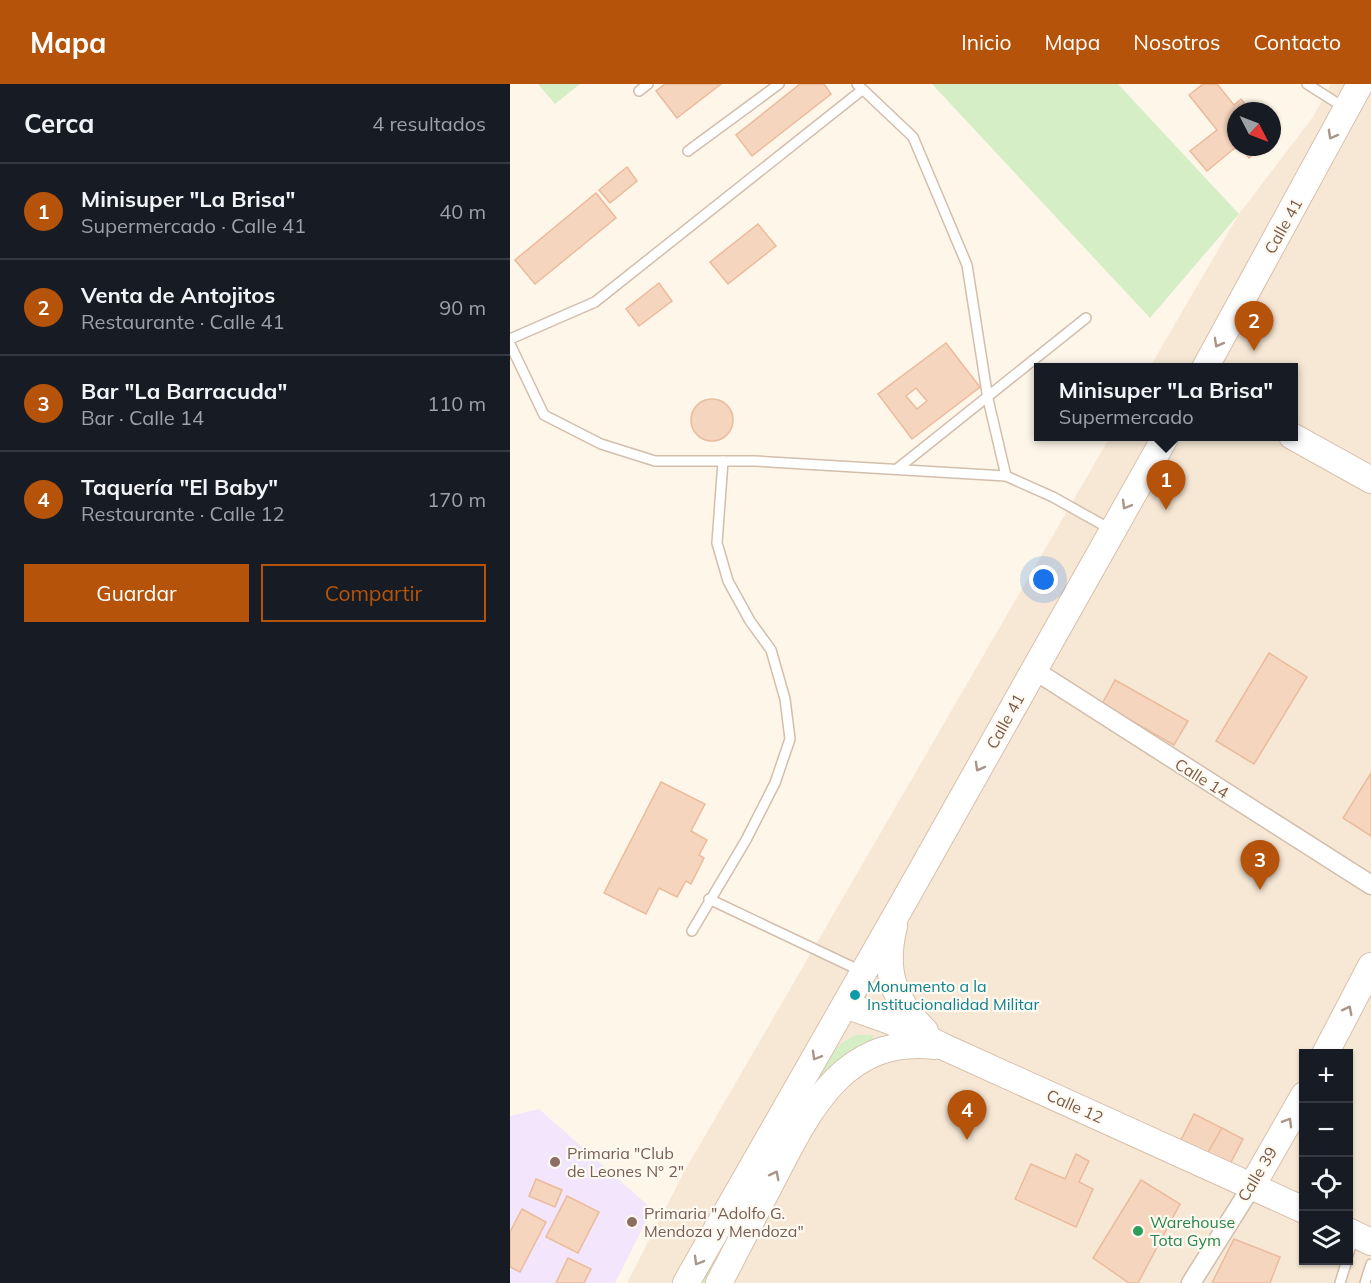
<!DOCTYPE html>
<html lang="es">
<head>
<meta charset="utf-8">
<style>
	body { margin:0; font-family:Mulish,sans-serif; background:#242831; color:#f1f3f6 }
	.controls { position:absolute; right:18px; bottom:18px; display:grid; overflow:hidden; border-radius:0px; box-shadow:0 2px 4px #0004 }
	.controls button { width:54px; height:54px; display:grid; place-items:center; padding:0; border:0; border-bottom:2px solid #363941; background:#171b24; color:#f1f3f6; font:30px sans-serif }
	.compass { position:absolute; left:717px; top:18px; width:54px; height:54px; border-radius:50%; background:#171b24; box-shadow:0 2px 4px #0004; rotate:132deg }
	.you { position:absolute; left:534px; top:496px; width:21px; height:21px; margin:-15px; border:4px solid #fff; border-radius:50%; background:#1a73e8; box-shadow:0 0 0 9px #1a73e833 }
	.badge { display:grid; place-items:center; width:39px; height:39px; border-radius:50%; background:#b45309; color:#fff; font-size:20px; font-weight:700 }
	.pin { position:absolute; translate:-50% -50px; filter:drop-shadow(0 2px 3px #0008) }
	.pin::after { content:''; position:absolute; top:32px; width:21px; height:18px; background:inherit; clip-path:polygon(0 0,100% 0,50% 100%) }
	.popup { position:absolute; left:524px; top:279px; width:264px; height:78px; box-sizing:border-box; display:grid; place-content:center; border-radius:0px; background:#171b24; filter:drop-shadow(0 2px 4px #0005); font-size:20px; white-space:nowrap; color:#9ea1a6 }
	.popup b { font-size:22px; color:#f1f3f6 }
	.popup::after { content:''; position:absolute; left:50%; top:100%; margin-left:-12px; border:12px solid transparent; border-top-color:#171b24 }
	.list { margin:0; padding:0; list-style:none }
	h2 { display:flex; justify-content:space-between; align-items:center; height:78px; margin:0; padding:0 24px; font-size:26px }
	h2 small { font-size:20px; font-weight:400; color:#9ea1a6 }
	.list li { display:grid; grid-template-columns:39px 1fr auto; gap:18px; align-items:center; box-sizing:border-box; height:96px; padding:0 24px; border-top:2px solid #363941 }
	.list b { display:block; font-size:22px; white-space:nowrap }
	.list p { margin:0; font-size:20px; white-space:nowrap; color:#9ea1a6 }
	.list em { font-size:20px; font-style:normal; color:#9ea1a6 }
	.actions { display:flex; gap:12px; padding:18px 24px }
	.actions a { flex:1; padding:14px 0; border:2px solid #b45309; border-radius:0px; text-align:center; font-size:21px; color:#b45309 }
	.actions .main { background:#b45309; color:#fff }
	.icon { flex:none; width:33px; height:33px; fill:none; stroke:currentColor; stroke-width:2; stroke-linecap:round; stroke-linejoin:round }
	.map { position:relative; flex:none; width:861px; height:1199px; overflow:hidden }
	header { display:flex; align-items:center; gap:36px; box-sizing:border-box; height:84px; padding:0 30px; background:#b45309; color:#fff }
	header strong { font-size:28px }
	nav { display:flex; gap:33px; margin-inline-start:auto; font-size:21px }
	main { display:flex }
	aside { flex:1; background:#171b24 }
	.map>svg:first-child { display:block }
	.residential { fill:#f7e8d6; fill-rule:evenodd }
	.education { fill:#f3e5fb }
	.green { fill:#d5eec5 }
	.building { fill:#f6d5be; stroke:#ebbb9c; stroke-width:1.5; fill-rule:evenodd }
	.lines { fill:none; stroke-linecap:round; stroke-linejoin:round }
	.lane-casing { stroke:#d3beac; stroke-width:12 }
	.street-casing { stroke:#d3beac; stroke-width:21 }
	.secondary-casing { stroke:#d8c0ac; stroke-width:28 }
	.lane { stroke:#fff; stroke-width:9 }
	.street { stroke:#fff; stroke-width:18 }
	.secondary { stroke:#fff; stroke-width:26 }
	.oneway { stroke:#aa9589 }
	.culture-dot { fill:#0f9aa8; stroke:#fffaf1; stroke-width:2 }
	.education-dot { fill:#8d6e63; stroke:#fffaf1; stroke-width:2 }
	.leisure-dot { fill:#2e9e5b; stroke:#fffaf1; stroke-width:2 }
	.labels { text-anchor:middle; stroke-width:4.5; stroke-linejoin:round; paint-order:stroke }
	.street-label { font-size:16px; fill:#7c5c49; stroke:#fffaf1 }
	.culture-label { font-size:16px; fill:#0d838f; stroke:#fffaf1; text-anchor:start }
	.education-label { font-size:16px; fill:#785e54; stroke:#fffaf1; text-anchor:start }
	.leisure-label { font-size:16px; fill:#27864d; stroke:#fffaf1; text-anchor:start }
</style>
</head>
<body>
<header>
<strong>Mapa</strong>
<nav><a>Inicio</a><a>Mapa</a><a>Nosotros</a><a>Contacto</a></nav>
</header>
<main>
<aside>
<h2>Cerca<small>4 resultados</small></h2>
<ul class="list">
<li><span class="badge">1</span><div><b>Minisuper &quot;La Brisa&quot;</b><p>Supermercado · Calle 41</p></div><em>40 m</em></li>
<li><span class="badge">2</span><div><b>Venta de Antojitos</b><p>Restaurante · Calle 41</p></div><em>90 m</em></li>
<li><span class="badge">3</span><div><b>Bar &quot;La Barracuda&quot;</b><p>Bar · Calle 14</p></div><em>110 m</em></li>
<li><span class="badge">4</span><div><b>Taquería &quot;El Baby&quot;</b><p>Restaurante · Calle 12</p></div><em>170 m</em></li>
</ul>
<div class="actions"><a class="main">Guardar</a><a>Compartir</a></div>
</aside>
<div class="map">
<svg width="861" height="1199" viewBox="0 0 861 1199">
	<rect width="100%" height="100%" fill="#fef6e9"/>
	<path class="residential" d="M 821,0 L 861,0 L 861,1199 L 117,1199 L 174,1088 L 600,353 L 783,352 L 783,284 L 640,283 L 729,130 L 803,33 ZM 794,970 L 838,970 L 838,1176 L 794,1176 Z"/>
	<polygon class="education" points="29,1025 142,1125 105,1199 0,1199 0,1032"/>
	<g class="green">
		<polygon points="28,0 70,0 45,20"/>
		<polygon points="422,0 608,0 729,130 640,234"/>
		<polygon points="345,951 363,951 364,959 356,961 201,1199 187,1199 318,974 330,960"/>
	</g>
	<g class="building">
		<polygon points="155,0 211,0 167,34 146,7"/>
		<polygon points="290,0 314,0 321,10 242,72 226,51"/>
		<polygon points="693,0 707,0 724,21 731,15 741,27 726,27 726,63 697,87 680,67 707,46 679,11"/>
		<polygon points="730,63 746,63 749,66 739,74"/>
		<polygon points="117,83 127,97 100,119 89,106"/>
		<polygon points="86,109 106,134 25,200 5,176"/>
		<polygon points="248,140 266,162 218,200 200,178"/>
		<polygon points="149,199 162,217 129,242 116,225"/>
		<path d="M 436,259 L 470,303 L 402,355 L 368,310 ZM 406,304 L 417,317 L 407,325 L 396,312 Z"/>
		<circle cx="202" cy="336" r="21"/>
		<polygon points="759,569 797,593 744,680 706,657"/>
		<polygon points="605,596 678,637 664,661 592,620"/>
		<polygon points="861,689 861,752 833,734"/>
		<polygon points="151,698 195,720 181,747 197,756 189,771 194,774 181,800 176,797 167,813 149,804 136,830 94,809"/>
		<polygon points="684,1030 712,1044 696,1072 669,1060"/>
		<polygon points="712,1044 733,1055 718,1084 696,1072"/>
		<polygon points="566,1070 579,1077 569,1098 583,1105 566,1143 505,1115 521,1080 555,1095"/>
		<polygon points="26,1095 52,1106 45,1123 19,1112"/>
		<polygon points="631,1096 670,1120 628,1199 619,1199 583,1174"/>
		<polygon points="57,1112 89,1128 68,1169 36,1153"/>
		<polygon points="12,1125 36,1138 10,1188 0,1183 0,1148"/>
		<polygon points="724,1155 770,1173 760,1199 702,1199"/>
		<polygon points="58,1174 81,1185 74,1199 46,1199"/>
	</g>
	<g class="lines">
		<g class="lane-casing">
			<g id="lane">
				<polyline points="347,0 403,53 457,181 478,315 496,392"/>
				<polyline points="797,0 835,24"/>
				<polyline points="129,7 138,0"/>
				<polyline points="178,67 269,0"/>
				<polyline points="0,255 85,218 352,6"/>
				<polyline points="0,260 34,331 91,360 145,377 245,377 496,392 543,413 602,446"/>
				<polyline points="387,385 576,234"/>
				<polyline points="199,815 351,887"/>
				<polyline points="182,847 236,756 265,699 280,655 275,615 261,566 240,537 218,497 207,459 213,377"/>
				<polyline points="838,1171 844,1152"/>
				<polyline points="830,1199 837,1176"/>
				<polyline points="855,1199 861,1180"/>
			</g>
		</g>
		<g class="street-casing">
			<g id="street">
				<polyline points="524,586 861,801"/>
				<polyline points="681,1199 742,1102"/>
			</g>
		</g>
		<g class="secondary-casing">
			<g id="secondary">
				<polyline points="695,284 850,0"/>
				<polyline points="782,352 861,396"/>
				<path d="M 384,842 C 373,887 383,916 415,947"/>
				<polyline points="335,921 383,938 434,963 794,1126"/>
				<polyline points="815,970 861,882"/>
				<polyline points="742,1102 794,1011"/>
				<polyline points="838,1147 861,1158"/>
				<polyline points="176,1199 393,819 656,352"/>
				<path d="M 209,1199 C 227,1164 246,1128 264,1093 C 299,1025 335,951 425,962"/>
			</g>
		</g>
		<use href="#lane" class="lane"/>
		<use href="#street" class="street"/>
		<use href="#secondary" class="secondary"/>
	</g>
	<defs><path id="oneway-chevron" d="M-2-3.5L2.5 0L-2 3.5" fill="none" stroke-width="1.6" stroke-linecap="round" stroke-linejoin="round" transform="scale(1.5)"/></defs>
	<g class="oneway">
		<use href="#oneway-chevron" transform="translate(822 51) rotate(119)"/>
		<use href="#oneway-chevron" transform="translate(708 259) rotate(119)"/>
		<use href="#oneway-chevron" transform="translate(616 421) rotate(120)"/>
		<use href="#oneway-chevron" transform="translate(469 683) rotate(119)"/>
		<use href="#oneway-chevron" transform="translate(838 926) rotate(-63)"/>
		<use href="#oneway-chevron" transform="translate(306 972) rotate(120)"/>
		<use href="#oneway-chevron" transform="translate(778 1038) rotate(-60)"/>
		<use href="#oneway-chevron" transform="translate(265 1091) rotate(-63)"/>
		<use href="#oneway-chevron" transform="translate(188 1177) rotate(120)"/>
	</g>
	<circle class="culture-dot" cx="345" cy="911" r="6"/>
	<g class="education-dot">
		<circle cx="45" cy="1078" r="6"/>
		<circle cx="122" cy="1138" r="6"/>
	</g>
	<circle class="leisure-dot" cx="628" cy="1147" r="6"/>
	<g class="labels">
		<g class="street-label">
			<text transform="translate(773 142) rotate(-61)" y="6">Calle 41</text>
			<text transform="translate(495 637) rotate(-61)" y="6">Calle 41</text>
			<text transform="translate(692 694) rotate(32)" y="6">Calle 14</text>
			<text transform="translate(565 1022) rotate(24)" y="6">Calle 12</text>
			<text transform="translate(747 1090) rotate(-59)" y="6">Calle 39</text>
		</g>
		<g class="culture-label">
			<text x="357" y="908">Monumento a la<tspan x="357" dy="18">Institucionalidad Militar</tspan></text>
		</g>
		<g class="education-label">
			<text x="57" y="1075">Primaria "Club<tspan x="57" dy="18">de Leones N° 2"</tspan></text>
			<text x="134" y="1135">Primaria "Adolfo G.<tspan x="134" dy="18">Mendoza y Mendoza"</tspan></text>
		</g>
		<g class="leisure-label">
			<text x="640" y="1144">Warehouse<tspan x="640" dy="18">Tota Gym</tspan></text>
		</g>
	</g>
</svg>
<div class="controls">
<button>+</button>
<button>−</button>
<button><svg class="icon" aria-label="locate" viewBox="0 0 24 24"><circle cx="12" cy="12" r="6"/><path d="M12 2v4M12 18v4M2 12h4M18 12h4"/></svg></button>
<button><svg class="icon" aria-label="layers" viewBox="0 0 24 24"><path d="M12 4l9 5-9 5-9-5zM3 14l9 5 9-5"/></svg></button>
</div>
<svg class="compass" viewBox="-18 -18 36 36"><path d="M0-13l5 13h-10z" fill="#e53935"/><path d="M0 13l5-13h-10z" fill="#9ea1a6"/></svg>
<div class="you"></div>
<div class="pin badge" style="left:656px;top:426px">1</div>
<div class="popup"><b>Minisuper &quot;La Brisa&quot;</b>Supermercado</div>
<div class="pin badge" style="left:744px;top:267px">2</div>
<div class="pin badge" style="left:750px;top:806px">3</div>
<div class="pin badge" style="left:457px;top:1056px">4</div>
</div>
</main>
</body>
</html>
